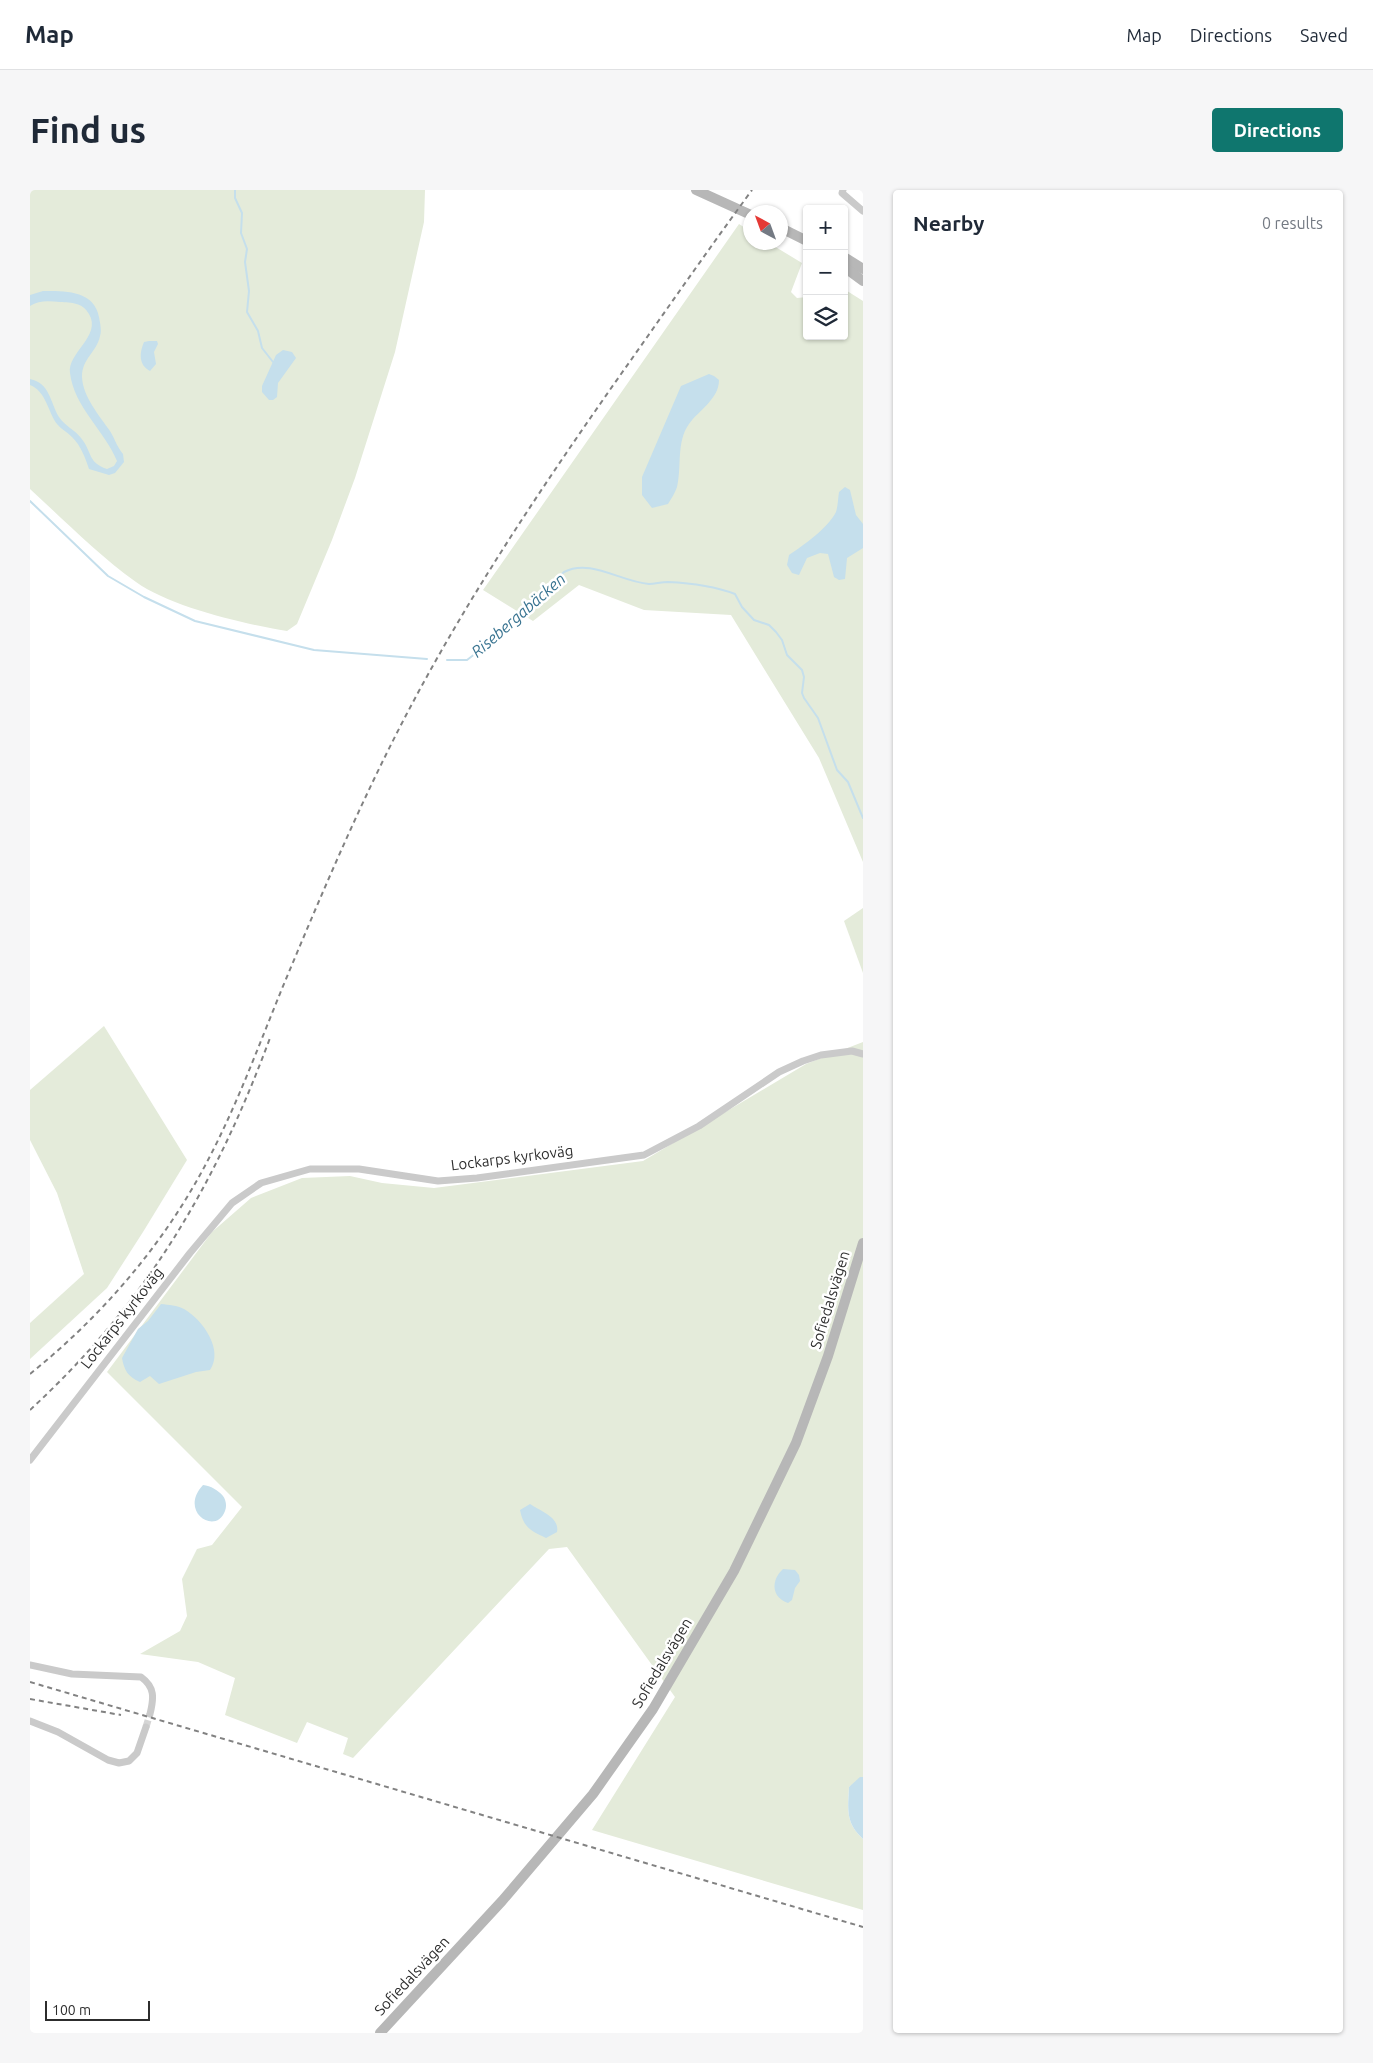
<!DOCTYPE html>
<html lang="en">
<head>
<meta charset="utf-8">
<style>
	body { margin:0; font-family:Ubuntu,sans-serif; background:#f6f6f7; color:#1f2937 }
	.controls { position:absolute; right:15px; top:15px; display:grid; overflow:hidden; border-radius:5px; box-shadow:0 1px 4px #0004 }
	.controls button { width:45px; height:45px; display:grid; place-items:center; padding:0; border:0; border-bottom:1px solid #e0e1e3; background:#fff; color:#1f2937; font:25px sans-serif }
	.compass { position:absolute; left:713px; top:15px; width:45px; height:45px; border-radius:50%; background:#fff; box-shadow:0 1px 4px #0004; rotate:319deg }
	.scale { position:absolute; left:15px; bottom:12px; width:105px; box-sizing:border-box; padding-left:5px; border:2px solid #2d2d2d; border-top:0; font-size:14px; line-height:18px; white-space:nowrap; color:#2d2d2d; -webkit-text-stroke:4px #fff; paint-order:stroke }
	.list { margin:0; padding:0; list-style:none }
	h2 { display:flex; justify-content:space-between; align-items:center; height:65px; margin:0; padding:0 20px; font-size:21px }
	h2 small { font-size:16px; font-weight:400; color:#747a83 }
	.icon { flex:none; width:28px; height:28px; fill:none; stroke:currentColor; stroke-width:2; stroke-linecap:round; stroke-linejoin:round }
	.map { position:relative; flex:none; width:833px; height:1843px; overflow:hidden; border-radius:5px }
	header { display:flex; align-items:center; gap:30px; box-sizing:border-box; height:70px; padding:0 25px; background:#fff; border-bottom:1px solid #e0e1e3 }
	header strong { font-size:24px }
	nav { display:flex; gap:28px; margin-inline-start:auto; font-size:18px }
	.intro { display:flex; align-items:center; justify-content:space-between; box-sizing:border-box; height:120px; padding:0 30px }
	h1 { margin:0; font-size:35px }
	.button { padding:12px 22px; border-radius:5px; background:#0f766e; color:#fff; font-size:18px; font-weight:700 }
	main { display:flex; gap:30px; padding:0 30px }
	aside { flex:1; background:#fff; border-radius:5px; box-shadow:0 1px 4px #0004 }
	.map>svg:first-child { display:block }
	.green { fill:#e4ebda }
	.water { fill:#c5dfec }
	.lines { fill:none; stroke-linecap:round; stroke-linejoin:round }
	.stream { stroke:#c5dfec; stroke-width:2 }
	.minor-tunnel { stroke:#d5d5d5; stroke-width:7; stroke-dasharray:7 3.5; stroke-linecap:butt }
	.minor { stroke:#cacaca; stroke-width:7 }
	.secondary { stroke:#b7b7b7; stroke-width:10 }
	.rail { stroke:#828282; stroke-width:2; stroke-dasharray:5 4; stroke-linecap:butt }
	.labels { text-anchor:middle; stroke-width:5; stroke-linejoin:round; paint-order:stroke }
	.street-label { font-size:15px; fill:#2d2d2d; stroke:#fff }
	.water-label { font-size:16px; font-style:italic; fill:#397491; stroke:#fff }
</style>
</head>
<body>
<header>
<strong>Map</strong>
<nav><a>Map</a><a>Directions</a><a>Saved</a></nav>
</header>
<div class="intro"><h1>Find us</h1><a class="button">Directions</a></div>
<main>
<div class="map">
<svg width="833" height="1843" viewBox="0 0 833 1843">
	<rect width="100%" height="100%" fill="#fff"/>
	<g class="green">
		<path d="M 0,0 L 395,0 L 394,32 L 365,162 L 325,288 L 302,350 L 267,434 L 257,441 C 214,434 141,417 106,392 C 68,365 34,330 0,299 Z"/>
		<polygon points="709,34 720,41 721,52 739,53 772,73 761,102 767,108 777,107 777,146 814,146 814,99 833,111 833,672 789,568 701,425 614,420 549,395 503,431 453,400"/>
		<polygon points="833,718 833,783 814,731"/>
		<polygon points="74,836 157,970 113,1042 77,1098 0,1169 0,1133 54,1084 27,1003 0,950 0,900"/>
		<path d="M 833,852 L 833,1587 L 819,1597 C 818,1619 815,1633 833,1649 L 833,1720 L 562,1640 L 645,1507 L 537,1357 L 519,1359 L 323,1568 L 313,1564 L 318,1548 L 277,1532 L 267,1553 L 195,1525 L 205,1488 L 168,1472 L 110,1464 L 150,1441 L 157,1426 L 152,1389 L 167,1359 L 182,1355 L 212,1317 L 77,1182 L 182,1042 L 221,1008 L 272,988 L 320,986 L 352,993 L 404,998 L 613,971 L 776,874 Z"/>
	</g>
	<g class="water">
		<path d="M 13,101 C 34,101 64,100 69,127 C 70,133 72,141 70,146 C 67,162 52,168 52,187 C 53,207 69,225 80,241 C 85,249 87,257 93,264 L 94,272 L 85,283 L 79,285 L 59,279 C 55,267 51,256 42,247 C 37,242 31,239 27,234 C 18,222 16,201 0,195 L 0,189 C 20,193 20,212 29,227 C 35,236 45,240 51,248 C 63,263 57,272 77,279 L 84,276 L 87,271 C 75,241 44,217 40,183 C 37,163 72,146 59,124 C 52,112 42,113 30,112 C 19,111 9,110 0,116 L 0,105 Z"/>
		<path d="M 119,151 L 127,151 L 128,154 L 124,162 L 126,174 L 120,181 C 109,175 109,164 114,152 Z"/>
		<polygon points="253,160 262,162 266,168 248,193 247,207 243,210 239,210 232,202 232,196 246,165"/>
		<path d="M 679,184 L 684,186 L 689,190 C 689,209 669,220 659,234 C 646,252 652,277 647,297 C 645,303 641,309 638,314 L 622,318 L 612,305 L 612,287 L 651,196 Z"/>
		<path d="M 815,297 L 820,300 L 826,325 L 833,334 L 833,358 L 817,368 L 815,389 L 809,390 L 804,387 L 798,364 L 790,363 L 777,368 L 769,385 L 762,383 L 757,375 L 759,365 C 774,355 798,338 806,322 C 808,316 808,308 809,302 Z"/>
		<path d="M 131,1114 C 139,1115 147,1115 154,1119 C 173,1130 194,1160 180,1180 L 166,1182 L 129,1194 L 120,1186 L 110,1192 C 98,1187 94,1180 92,1168 L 108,1139 L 118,1131 Z"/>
		<path d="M 173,1295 C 181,1296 188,1300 193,1306 C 196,1310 197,1316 195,1321 C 186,1346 148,1322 173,1295 Z"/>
		<path d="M 500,1314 C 510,1321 530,1327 527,1342 L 516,1348 C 501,1341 493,1337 490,1320 Z"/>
		<path d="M 753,1379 L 765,1380 L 769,1385 L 770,1391 L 765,1398 L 762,1410 L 758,1413 C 741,1407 741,1390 753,1379 Z"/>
		<path d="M 830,1587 L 833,1587 L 833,1649 C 815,1633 818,1619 819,1597 Z"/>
	</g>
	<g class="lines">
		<g class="stream">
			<polyline points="205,0 205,8 212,23 211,43 217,59 215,72 219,101 217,122 228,141 232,158 243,172"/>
			<polyline points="0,311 78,386 114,407 165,431 284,460 397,469"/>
			<path d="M 417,470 L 437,470 L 450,460 L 534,382 C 560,368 591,392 619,394 C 625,394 631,392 638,392 C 660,393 684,396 705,404 L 712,417 L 724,430 L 739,435 L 746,442 L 752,450 L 757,465 L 772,480 L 774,487 L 772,503 L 774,508 L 788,528 L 807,580 L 818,592 L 833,628"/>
		</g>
		<polyline class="minor-tunnel" points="116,1537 120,1524"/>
		<g class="minor">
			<polyline points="813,0 812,3 833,21"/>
			<polyline points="0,1270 160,1063 202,1013 231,993 280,979 329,979 408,991 447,988 614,965 669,936 749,882 773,871 791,865 822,861 833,864"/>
			<path d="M 0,1475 L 42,1484 L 111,1487 C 125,1497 124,1508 120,1524"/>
			<polyline points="0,1531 28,1542 78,1570 89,1573 99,1571 107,1563 116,1537"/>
		</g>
		<g class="secondary">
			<polyline points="666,0 721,25"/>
			<polyline points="751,38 777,51"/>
			<polyline points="814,67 833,79"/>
			<polyline points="814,77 833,91"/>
			<polyline points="350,1843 472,1711 563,1604 623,1519 704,1381 766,1253 798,1166 833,1053"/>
		</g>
		<g class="rail">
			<path d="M 0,1184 C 73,1125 135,1053 178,970 C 209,911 231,849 256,789 C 292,703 329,616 372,533 C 433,415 507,304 584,194 C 630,129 675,64 722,0"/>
			<path d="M 0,1220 C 117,1112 185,996 240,848"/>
			<polyline points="0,1492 833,1737"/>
			<polyline points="0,1509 91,1525"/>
		</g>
	</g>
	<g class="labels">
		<g class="street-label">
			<text transform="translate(482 968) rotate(-7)" y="5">Lockarps kyrkoväg</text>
			<text transform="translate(800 1110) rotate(-73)" y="5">Sofiedalsvägen</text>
			<text transform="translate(92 1128) rotate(-52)" y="5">Lockarps kyrkoväg</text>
			<text transform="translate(632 1473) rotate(-59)" y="5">Sofiedalsvägen</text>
			<text transform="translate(382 1786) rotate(-47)" y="5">Sofiedalsvägen</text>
		</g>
		<g class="water-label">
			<text transform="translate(488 425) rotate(-41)" y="6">Risebergabäcken</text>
		</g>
	</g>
</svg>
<div class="controls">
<button>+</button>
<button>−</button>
<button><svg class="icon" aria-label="layers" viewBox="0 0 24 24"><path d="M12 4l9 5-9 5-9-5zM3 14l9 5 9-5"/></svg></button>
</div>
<svg class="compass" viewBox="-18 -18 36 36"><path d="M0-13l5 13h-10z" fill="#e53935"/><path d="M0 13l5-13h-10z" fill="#747a83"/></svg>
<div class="scale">100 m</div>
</div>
<aside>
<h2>Nearby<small>0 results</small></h2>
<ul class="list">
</ul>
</aside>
</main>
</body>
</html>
